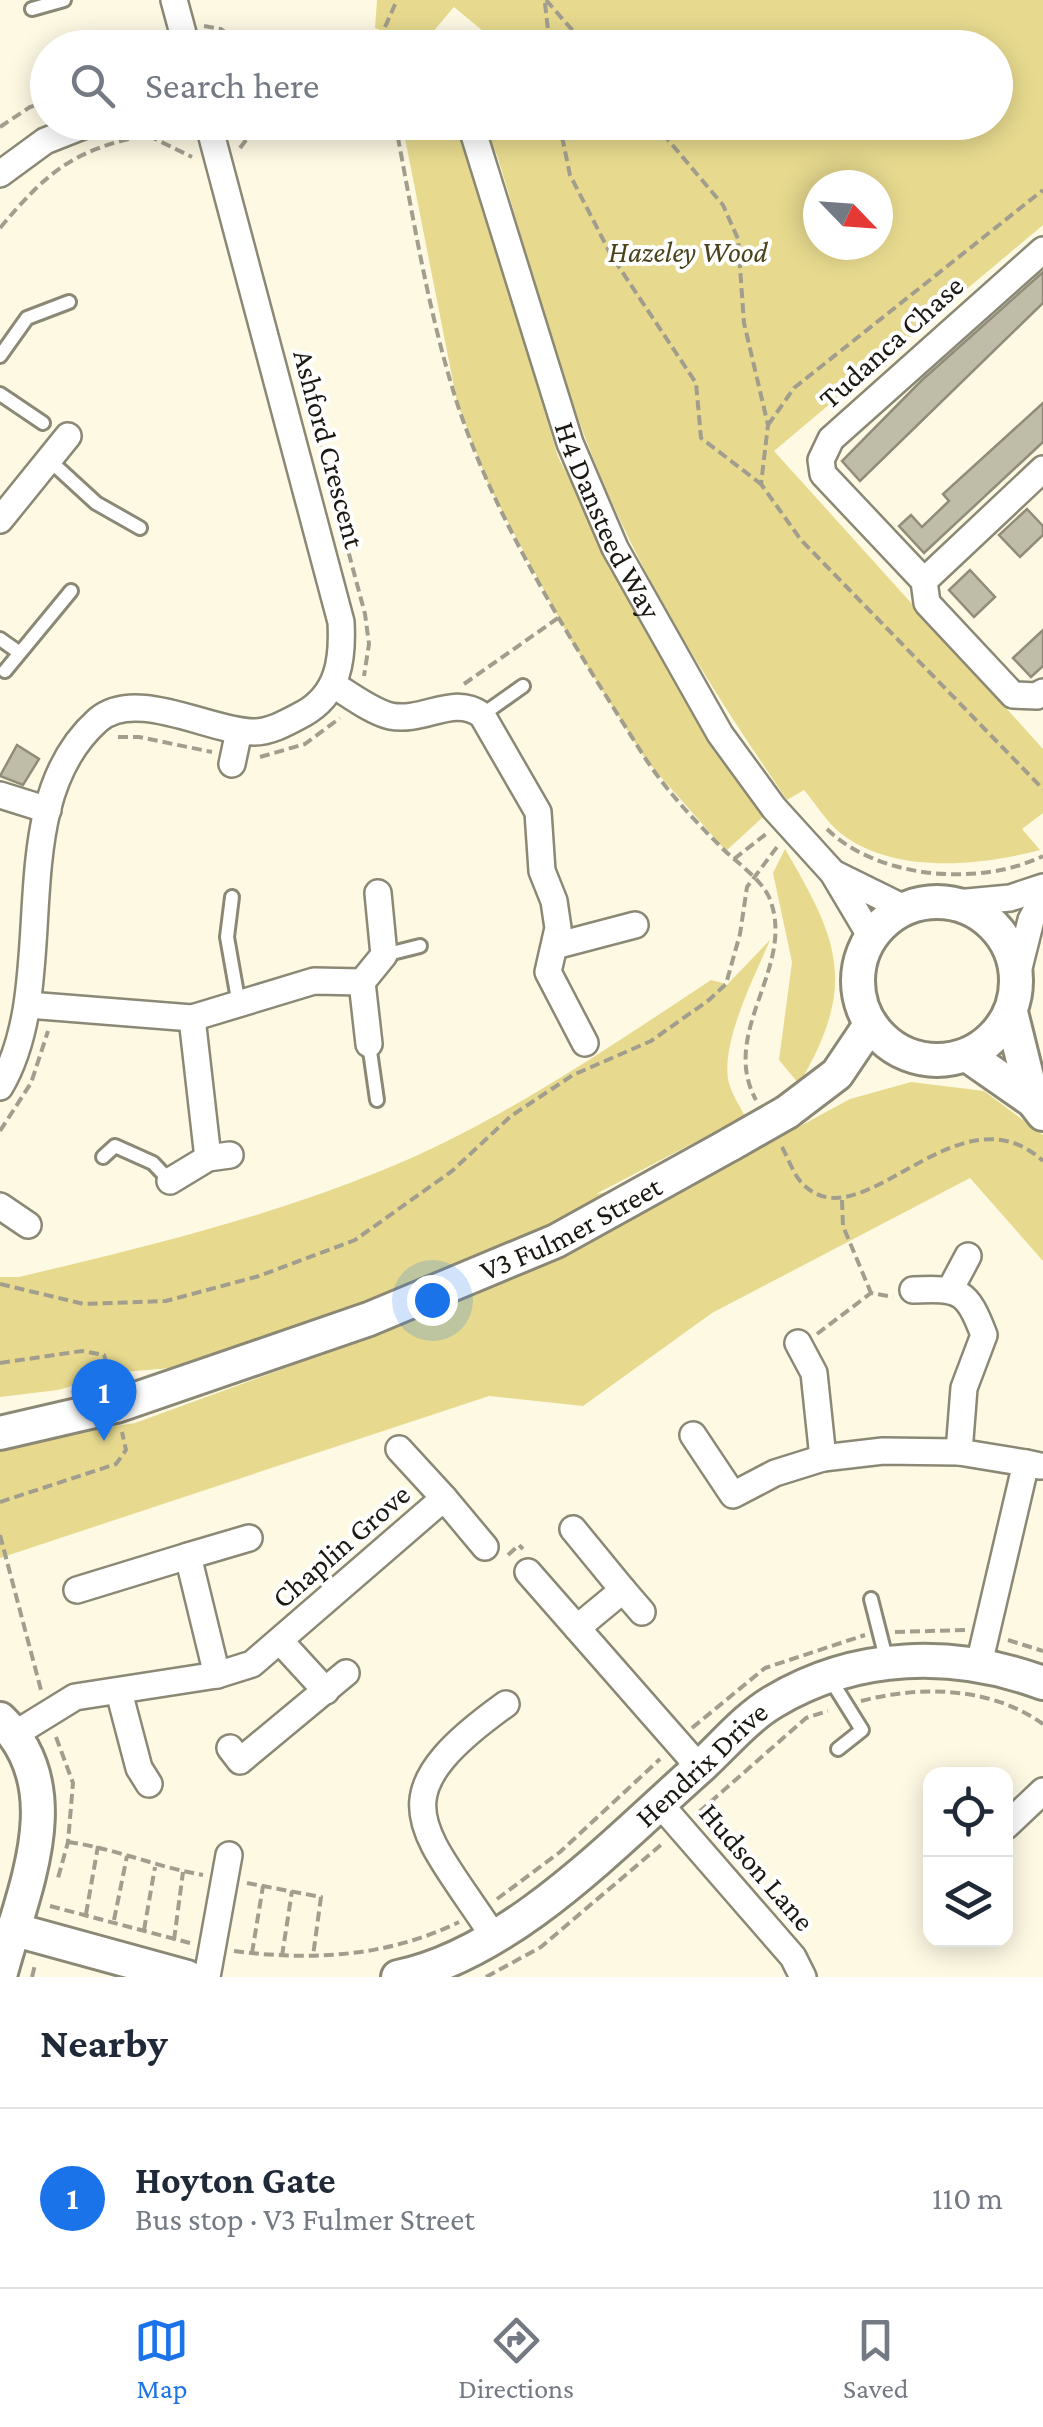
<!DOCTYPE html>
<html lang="en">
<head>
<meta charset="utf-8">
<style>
	body { margin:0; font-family:"Crimson Pro",serif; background:#f6f6f7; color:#1f2937 }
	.controls { position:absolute; right:30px; bottom:30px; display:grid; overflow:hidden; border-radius:20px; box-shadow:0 5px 25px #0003 }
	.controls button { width:90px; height:90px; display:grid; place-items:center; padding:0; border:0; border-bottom:2px solid #e0e1e3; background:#fff; color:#1f2937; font:50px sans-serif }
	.compass { position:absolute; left:803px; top:170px; width:90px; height:90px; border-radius:50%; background:#fff; box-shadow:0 5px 25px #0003; rotate:115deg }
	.you { position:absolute; left:432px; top:1300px; width:35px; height:35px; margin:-25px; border:8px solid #fff; border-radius:50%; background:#1a73e8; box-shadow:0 0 0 15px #1a73e833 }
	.badge { display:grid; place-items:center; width:65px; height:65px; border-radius:50%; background:#1a73e8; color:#fff; font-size:32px; font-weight:700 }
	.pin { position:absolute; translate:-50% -82px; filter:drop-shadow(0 2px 5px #0008) }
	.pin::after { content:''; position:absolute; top:52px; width:35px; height:30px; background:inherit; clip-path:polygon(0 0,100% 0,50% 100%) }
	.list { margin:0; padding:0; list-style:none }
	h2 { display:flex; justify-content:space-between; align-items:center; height:130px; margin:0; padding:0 40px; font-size:42px }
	h2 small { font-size:32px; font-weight:400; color:#747a83 }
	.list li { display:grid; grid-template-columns:65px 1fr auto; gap:30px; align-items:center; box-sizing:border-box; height:180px; padding:0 40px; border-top:2px solid #e0e1e3 }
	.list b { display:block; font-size:38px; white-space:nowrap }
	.list p { margin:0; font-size:32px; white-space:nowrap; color:#747a83 }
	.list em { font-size:32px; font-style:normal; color:#747a83 }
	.icon { flex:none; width:55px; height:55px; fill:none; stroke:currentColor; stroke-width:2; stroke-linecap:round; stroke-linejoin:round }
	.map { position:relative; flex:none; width:1043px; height:1977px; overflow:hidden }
	.search { position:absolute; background:#fff; box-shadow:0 5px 25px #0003; left:30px; right:30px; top:30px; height:110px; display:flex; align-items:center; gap:25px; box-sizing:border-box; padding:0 35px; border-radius:55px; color:#747a83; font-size:38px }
	.sheet { height:310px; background:#fff }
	nav { display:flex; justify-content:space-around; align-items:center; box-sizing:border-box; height:140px; border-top:2px solid #e0e1e3; background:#fff; font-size:28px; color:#747a83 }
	nav a { display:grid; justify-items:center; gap:5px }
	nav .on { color:#1a73e8 }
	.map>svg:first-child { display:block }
	.green { fill:#e7da8f; fill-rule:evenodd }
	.building { fill:#bfbca7; stroke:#908c79; stroke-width:2.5 }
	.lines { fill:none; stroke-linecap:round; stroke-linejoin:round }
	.service-casing { stroke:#8b8875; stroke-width:18 }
	.minor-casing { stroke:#8b8875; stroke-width:30 }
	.tertiary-casing { stroke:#8b8875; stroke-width:38 }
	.path { stroke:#a19e8e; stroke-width:4; stroke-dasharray:10 5; stroke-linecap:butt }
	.service { stroke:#fff; stroke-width:12 }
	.minor { stroke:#fff; stroke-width:25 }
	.tertiary { stroke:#fff; stroke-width:32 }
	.tertiary-bridge-casing { stroke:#8b8875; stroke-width:38; stroke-linecap:butt }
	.tertiary-bridge { stroke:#fff; stroke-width:32 }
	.labels { text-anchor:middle; stroke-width:8; stroke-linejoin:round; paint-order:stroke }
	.park-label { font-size:30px; font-style:italic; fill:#4a431b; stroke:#fff }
	.street-label { font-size:30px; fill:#1a1811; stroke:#fff }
</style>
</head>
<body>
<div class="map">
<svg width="1043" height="1977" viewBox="0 0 1043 1977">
	<rect width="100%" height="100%" fill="#fdf9e3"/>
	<g class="green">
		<path d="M 377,0 L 1043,0 L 1043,225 L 774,451 L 1043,749 L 1043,813 L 1022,829 L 1040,850 C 979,866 892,875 839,832 C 826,821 815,803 804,790 L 787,800 C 710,687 635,570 586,440 C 551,348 526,250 497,155 L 481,123 L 996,122 L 996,48 L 481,47 L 489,36 L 454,7 L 431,34 L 440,42 L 425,47 L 375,28 ZM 818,185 L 878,185 L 878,245 L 818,245 Z"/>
		<polygon points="402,123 454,123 465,141 558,457 673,676 733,777 764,816 726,851 646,760 570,639 489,486 457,402"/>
		<path d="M 785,849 C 840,942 857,986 799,1084 L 779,1060 L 792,962 L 773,873 Z"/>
		<path d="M 770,940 C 755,976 722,1039 728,1079 C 730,1091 739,1105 745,1116 L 596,1194 L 627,1189 L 556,1228 L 328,1324 L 172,1368 L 122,1372 L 58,1390 L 0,1397 L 0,1277 L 19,1277 C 141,1248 266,1218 383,1170 C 499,1123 608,1048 711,980 L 726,984 L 722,990 Z"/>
		<polygon points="911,1082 984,1091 1043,1135 1043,1261 970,1178 712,1313 583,1406 489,1396 0,1558 0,1444 135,1423 367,1338 553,1260 850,1099"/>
	</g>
	<g class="building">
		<polygon points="1043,272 1043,303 860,481 842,461 921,381"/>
		<polygon points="1043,403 1043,442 924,553 899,526 911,515 922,527 949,501 943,494"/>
		<polygon points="1027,509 1043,526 1043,535 1020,557 999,535"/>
		<polygon points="970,570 995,597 974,617 949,590"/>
		<polygon points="1043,630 1043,666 1031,677 1013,658"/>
		<polygon points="17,745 39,759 23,785 0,776"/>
	</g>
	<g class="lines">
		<g class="service-casing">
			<g id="service">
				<polyline points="32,9 64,0"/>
				<polyline points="0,356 27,318 69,302"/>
				<polyline points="0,394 43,423"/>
				<polyline points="47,458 96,503 140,528"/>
				<polyline points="0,639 17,651"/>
				<polyline points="5,671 71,591"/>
				<polyline points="482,715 523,686"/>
				<polyline points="232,897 227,937 239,1005"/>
				<polyline points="384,955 420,946"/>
				<polyline points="369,1044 377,1100"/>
				<polyline points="103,1157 115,1146 153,1163 170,1181"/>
				<polyline points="871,1599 887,1662"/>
				<polyline points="829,1677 862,1730 838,1749"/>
			</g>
		</g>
		<g class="minor-casing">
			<g id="minor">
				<polyline points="174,0 187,48"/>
				<polyline points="353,48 391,48"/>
				<path id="s1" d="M 470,122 L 570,443 L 615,548 L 720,734 L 774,808 L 833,873 L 871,937"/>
				<polyline points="0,174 45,141 93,122"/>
				<polyline points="1043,469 924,581 927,603 1013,695 1037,696 1043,692"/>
				<polyline points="0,520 68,436"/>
				<polyline points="924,581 823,474 821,460 831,439 1043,250"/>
				<path d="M 334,685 C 350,695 371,711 390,716 C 424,723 453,694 482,715 L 538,812 L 542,871 L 554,901 L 558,928 L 548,972 L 585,1043"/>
				<polyline points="232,764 239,731"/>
				<polyline points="0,795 48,810"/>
				<polyline points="833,873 904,908"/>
				<polyline points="956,903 1010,898 1043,887"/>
				<polyline points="555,946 635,925"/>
				<polyline points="1017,976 1031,920 1043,897"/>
				<polyline points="362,982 369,1044"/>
				<polyline points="28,1005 192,1018 314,981 362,982 384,955 378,893"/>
				<polyline points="192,1018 208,1158"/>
				<path d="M 0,1087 C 63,980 0,807 98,720 C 136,687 211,732 254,732 C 271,732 288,722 303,714 C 339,694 343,659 341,622 L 208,122"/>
				<polyline points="170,1181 208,1158 230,1155"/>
				<polyline points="0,1206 28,1225"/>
				<polyline points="951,1288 968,1256"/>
				<path d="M 913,1290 C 960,1288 967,1290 984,1335 L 964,1388 L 959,1452 L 1026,1463"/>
				<polyline points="798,1343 814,1373 823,1458 883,1451 959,1452"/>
				<polyline points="693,1435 733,1495 775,1473 823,1458"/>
				<polyline points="399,1449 444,1498"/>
				<polyline points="573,1529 623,1590 577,1628"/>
				<polyline points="528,1572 699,1767"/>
				<polyline points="77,1590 188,1556"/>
				<polyline points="623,1590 642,1612"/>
				<polyline points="281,1642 326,1691"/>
				<polyline points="979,1664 1026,1463 1040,1466"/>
				<polyline points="217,1675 188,1556 249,1538"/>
				<polyline points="119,1692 139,1768 149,1784"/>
				<polyline points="15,1734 75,1697 217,1675 252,1664 444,1498 485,1547"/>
				<polyline points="230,1748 240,1761 346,1673"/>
				<polyline points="659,1803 793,1957 803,1977"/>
				<polyline points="1006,1826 1043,1791"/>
				<path d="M 494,1937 C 420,1824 375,1798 506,1704"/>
				<polyline points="207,1977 229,1855"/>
			</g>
		</g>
		<g class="tertiary-casing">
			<g id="tertiary">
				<circle cx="937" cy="981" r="79"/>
				<polyline points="1011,1012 1033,1101"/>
				<polyline points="967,1055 1033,1101 1043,1114"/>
				<polyline points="787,1112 837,1074 870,1025"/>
				<path id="s2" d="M 0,1433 L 116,1406 L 369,1319 L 556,1241 L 731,1144"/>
				<path d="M 0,1719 C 73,1789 22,1892 0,1976"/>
				<polyline points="12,1929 187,1977"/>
				<path id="s3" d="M 398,1977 C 512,1953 614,1843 700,1767 C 723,1746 746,1718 773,1702 C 856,1652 954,1650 1043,1683"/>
			</g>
		</g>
		<g class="path">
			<polyline points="546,0 588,48"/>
			<polyline points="545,3 550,48"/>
			<polyline points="204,26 221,29 247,48"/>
			<polyline points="385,27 397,0"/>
			<polyline points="153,48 162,37"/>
			<polyline points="142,122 147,135"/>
			<path d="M 395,122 C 413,216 428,312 457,403 C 498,527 571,640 640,750 C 662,786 692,818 722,848 C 737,863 760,878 769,897 C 798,966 718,1031 756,1100"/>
			<polyline points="559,122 570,175 611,255 696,383 701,438 761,484"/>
			<polyline points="653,122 723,205 738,239 744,323 768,425 761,484 801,540 1043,789"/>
			<polyline points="0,127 30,107 48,102"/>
			<polyline points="240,148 260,122"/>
			<path d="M 0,228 C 47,172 74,149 147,135 L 192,157"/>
			<polyline points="310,408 365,614 369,644 364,676"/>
			<polyline points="768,425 794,388 1043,190"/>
			<polyline points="464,684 558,618"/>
			<polyline points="118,737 139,737 212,752"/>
			<polyline points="260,757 305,744 340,718"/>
			<path d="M 827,829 C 878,879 980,887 1043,856"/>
			<polyline points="734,859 766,834"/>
			<polyline points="0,1131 31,1083 48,1031"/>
			<path d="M 782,1147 C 788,1158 793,1173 801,1182 C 860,1248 957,1082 1043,1161"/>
			<polyline points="842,1200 843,1226 871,1293"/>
			<polyline points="0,1284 84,1304 166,1301 259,1276 355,1240 452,1171 511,1116 573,1075 651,1041 709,1000 726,984 740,934 747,887 777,847"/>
			<polyline points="817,1334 871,1293 893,1297"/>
			<polyline points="0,1363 82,1351 104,1355 111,1379"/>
			<polyline points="0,1502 116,1464 126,1450 122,1432"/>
			<polyline points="0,1535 41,1690"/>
			<polyline points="508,1555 519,1545 523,1549"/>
			<polyline points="895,1632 965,1630"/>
			<polyline points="1008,1640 1043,1651"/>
			<path d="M 861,1701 C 922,1685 991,1687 1043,1724"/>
			<polyline points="692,1728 765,1668 865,1635"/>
			<polyline points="56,1737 73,1783 68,1842 58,1878"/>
			<polyline points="699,1812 806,1718 828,1711"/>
			<path d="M 68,1842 C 114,1848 156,1867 203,1875"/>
			<polyline points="247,1883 321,1897 313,1956"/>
			<polyline points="497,1899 560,1852 660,1759"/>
			<polyline points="50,1906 190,1943"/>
			<polyline points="86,1914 98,1846"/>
			<polyline points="114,1920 127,1856"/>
			<polyline points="144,1930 155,1867"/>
			<polyline points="174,1940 183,1872"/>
			<path d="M 234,1951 C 311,1961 388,1957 459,1922"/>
			<polyline points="252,1953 263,1886"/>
			<polyline points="282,1956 292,1891"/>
			<polyline points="32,1977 35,1965"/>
			<polyline points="486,1977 541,1947 662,1844"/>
		</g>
		<use href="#service" class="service"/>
		<use href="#minor" class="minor"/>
		<use href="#tertiary" class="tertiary"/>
		<g class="tertiary-bridge-casing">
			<polyline id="tertiary-bridge" points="731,1144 787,1112"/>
		</g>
		<use href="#tertiary-bridge" class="tertiary-bridge"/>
	</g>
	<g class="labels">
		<g class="park-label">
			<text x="688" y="262">Hazeley Wood</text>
		</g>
		<g class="street-label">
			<text transform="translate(891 342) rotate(-42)" y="10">Tudanca Chase</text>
			<text transform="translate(329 449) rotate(75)" y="10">Ashford Crescent</text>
			<text dy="10" stroke="none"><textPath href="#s1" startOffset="422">H4 Dansteed Way</textPath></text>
			<text dy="10" stroke="none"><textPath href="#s2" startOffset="608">V3 Fulmer Street</textPath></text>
			<text transform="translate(341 1546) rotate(-41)" y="10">Chaplin Grove</text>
			<text dy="10" stroke="none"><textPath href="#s3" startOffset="375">Hendrix Drive</textPath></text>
			<text transform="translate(757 1867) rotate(49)" y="10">Hudson Lane</text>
		</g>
	</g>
</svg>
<div class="controls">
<button><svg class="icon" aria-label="locate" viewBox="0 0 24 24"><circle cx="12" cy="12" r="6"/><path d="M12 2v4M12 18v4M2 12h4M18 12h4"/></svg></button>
<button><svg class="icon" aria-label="layers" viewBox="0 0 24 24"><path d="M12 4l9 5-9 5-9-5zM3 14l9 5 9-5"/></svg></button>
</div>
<svg class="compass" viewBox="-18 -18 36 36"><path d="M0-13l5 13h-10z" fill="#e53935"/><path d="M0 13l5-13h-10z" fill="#747a83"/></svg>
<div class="you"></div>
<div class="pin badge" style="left:104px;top:1441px">1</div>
<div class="search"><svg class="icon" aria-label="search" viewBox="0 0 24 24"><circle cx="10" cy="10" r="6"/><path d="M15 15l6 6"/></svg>Search here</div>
</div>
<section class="sheet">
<h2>Nearby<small></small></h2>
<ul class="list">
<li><span class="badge">1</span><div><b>Hoyton Gate</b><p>Bus stop · V3 Fulmer Street</p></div><em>110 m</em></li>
</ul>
</section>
<nav>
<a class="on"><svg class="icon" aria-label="map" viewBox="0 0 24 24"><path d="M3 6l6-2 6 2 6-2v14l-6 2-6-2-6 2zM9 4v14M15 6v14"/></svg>Map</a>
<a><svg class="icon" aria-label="directions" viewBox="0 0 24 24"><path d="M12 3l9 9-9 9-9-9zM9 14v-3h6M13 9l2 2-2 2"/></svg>Directions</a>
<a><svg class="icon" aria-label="saved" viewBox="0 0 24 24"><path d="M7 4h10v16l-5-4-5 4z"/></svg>Saved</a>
</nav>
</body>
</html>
